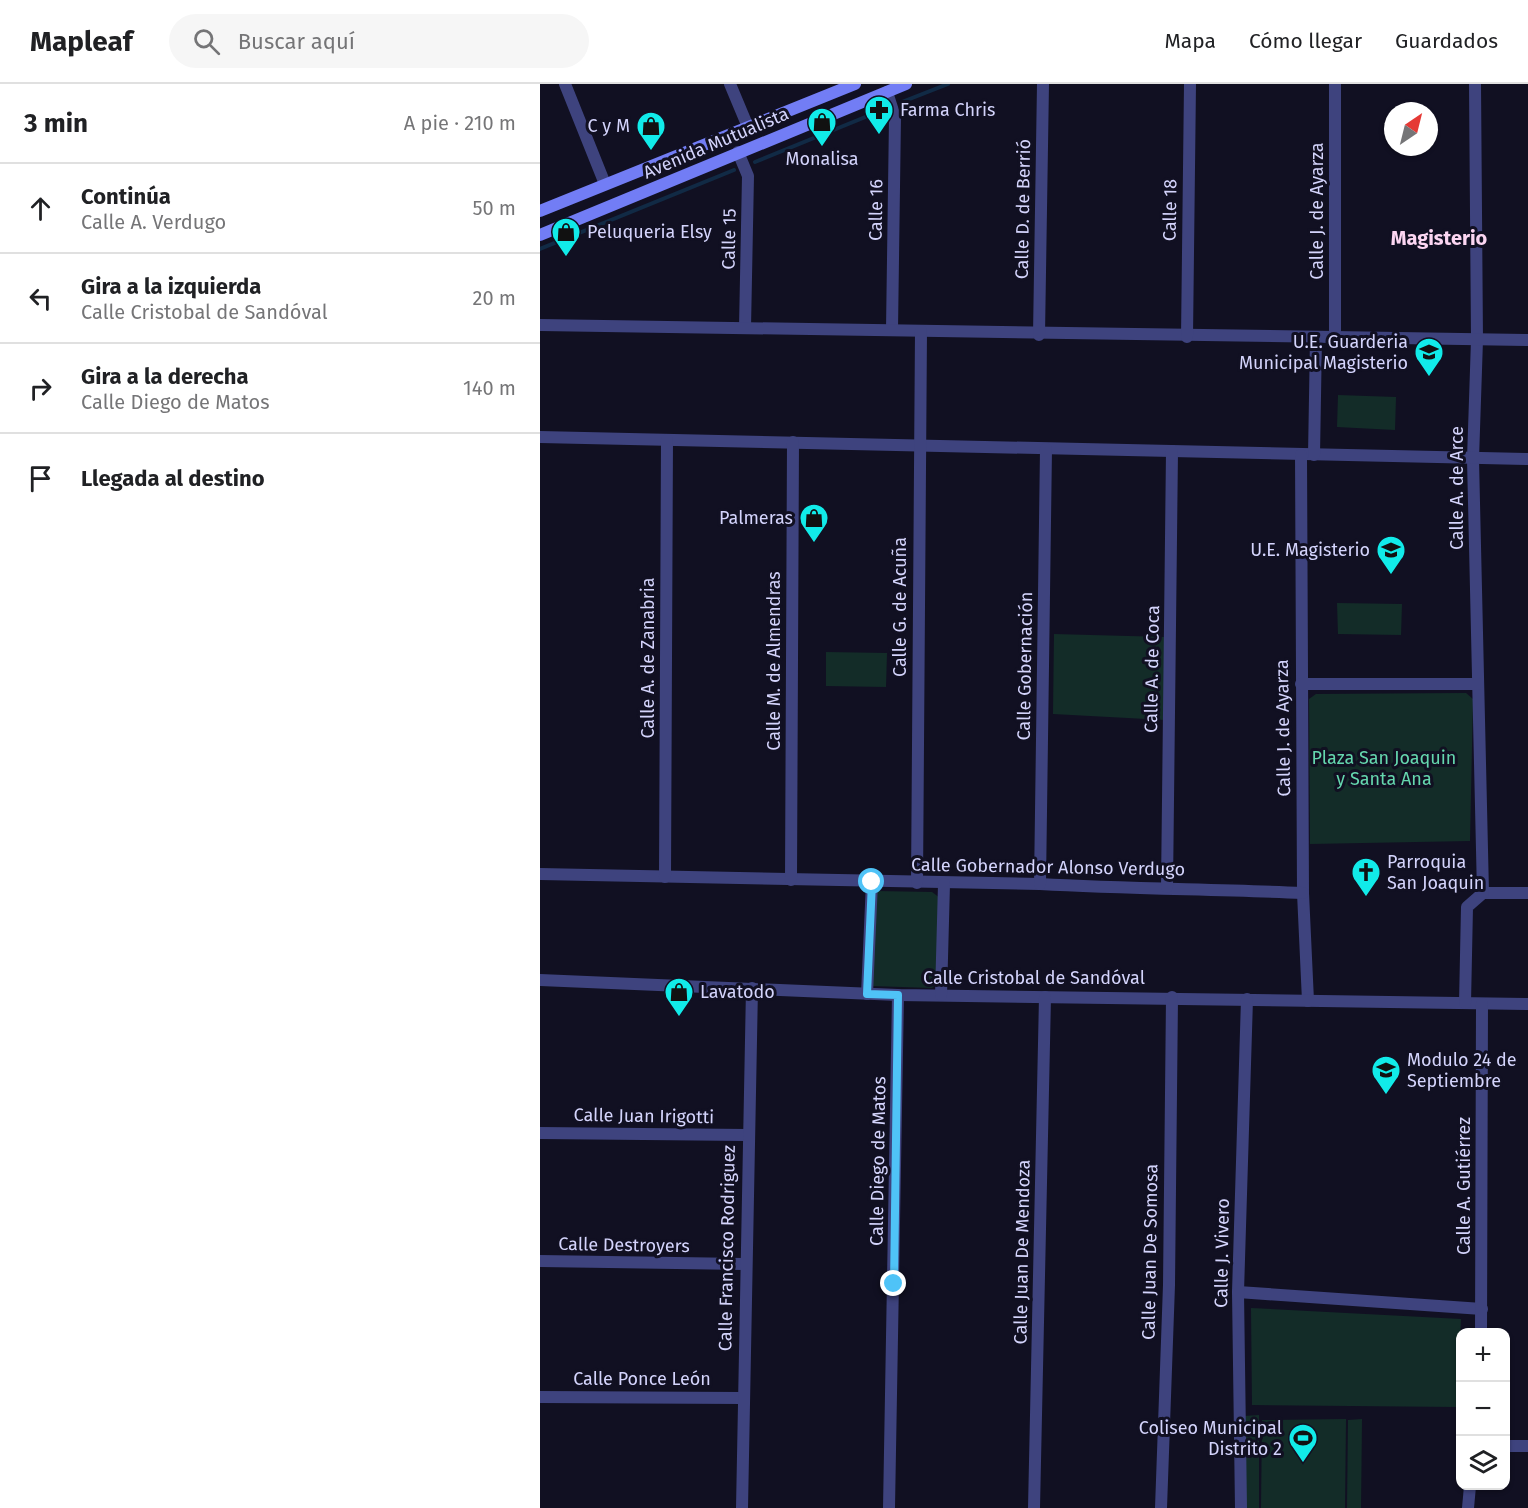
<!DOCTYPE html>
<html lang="es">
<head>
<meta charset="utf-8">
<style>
	body { margin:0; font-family:"Fira Sans",sans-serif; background:#f6f6f6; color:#202124 }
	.controls { position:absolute; right:18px; bottom:18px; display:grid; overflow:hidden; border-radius:12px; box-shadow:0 2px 4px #0004 }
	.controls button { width:54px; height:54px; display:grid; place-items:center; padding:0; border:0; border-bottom:2px solid #e0e0e0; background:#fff; color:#202124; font:30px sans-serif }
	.compass { position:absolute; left:844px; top:18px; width:54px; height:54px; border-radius:50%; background:#fff; box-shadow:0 2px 4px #0004; rotate:35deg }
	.stop { position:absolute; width:18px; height:18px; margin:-14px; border:4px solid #4fc3f7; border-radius:50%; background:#fff }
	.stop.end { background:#4fc3f7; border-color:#fff; box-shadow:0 2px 6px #0008 }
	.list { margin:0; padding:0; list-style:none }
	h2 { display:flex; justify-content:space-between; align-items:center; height:78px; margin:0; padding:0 24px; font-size:26px }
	h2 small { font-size:20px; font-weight:400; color:#757577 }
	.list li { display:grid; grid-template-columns:39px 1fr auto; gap:18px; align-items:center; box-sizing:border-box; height:90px; padding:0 24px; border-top:2px solid #e0e0e0 }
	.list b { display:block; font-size:22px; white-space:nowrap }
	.list p { margin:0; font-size:20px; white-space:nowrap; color:#757577 }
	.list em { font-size:20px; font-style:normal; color:#757577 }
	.icon { flex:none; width:33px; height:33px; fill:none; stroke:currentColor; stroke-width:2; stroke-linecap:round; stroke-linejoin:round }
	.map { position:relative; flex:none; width:988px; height:1424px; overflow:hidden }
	header { display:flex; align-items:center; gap:36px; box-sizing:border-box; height:84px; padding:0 30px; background:#fff; border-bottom:2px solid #e0e0e0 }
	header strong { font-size:28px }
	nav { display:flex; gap:33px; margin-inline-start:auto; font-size:21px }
	.search { width:420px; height:54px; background:#f6f6f6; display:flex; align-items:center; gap:15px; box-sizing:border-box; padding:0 21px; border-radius:33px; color:#757577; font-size:22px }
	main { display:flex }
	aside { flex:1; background:#fff }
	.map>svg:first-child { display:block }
	.green { fill:#132c28 }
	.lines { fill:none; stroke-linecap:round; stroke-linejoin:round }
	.stream { stroke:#112a45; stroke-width:4 }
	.minor { stroke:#3e437e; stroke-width:12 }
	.secondary { stroke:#727df5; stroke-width:12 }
	.route { stroke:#4fc3f7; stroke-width:8 }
	.labels { text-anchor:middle; stroke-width:6; stroke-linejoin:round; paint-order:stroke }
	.poi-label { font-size:18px; fill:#d4d4fc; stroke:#111022; text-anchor:start }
	.street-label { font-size:18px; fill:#d4d4fc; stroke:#111022 }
	.park-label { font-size:18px; fill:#65d7ae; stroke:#111022 }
	.neighbourhood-label { font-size:20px; font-weight:bold; fill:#fcd6f2; stroke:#111022 }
</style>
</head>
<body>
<header>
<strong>Mapleaf</strong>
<div class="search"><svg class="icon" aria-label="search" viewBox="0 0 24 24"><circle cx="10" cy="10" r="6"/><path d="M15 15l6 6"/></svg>Buscar aquí</div>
<nav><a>Mapa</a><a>Cómo llegar</a><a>Guardados</a></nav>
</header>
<main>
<aside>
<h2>3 min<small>A pie · 210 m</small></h2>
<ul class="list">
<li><svg class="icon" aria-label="ahead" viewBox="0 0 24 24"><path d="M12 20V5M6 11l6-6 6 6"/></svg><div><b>Continúa</b><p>Calle A. Verdugo</p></div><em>50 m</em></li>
<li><svg class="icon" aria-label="left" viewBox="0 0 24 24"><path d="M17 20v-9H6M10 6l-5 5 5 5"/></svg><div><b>Gira a la izquierda</b><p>Calle Cristobal de Sandóval</p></div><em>20 m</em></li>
<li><svg class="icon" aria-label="right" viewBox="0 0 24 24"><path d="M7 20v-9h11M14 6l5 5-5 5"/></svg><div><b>Gira a la derecha</b><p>Calle Diego de Matos</p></div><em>140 m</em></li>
<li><svg class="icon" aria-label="arrive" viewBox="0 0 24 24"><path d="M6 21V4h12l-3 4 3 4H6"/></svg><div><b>Llegada al destino</b></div></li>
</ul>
</aside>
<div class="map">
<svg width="988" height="1424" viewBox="0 0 988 1424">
	<rect width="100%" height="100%" fill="#111022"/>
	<g class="green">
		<polygon points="798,311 856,313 855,346 797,343"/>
		<polygon points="797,519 862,520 861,551 798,550"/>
		<polygon points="514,550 626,553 625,636 513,630"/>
		<polygon points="286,568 347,569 346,603 286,602"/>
		<polygon points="926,609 933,615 930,757 770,760 769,615 776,610"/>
		<polygon points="336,807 392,808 400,814 396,900 392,904 331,902"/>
		<polygon points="711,1224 921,1235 917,1323 712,1321"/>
		<polygon points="719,1331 719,1424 706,1424 704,1332"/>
		<polygon points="806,1335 805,1424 721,1424 722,1336"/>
		<polygon points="822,1335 821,1424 807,1424 808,1336"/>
	</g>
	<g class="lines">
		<g class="stream">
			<polyline points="362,18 408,0"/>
			<polyline points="215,78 345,25"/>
			<polyline points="0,165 194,86"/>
		</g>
		<g class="minor">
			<polyline points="25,0 65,100"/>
			<polyline points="190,0 208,43"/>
			<polyline points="795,0 795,255"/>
			<polyline points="935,0 937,256 933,375 943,809"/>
			<polyline points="347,8 355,33 352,246"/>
			<polyline points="198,68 208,92 205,244"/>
			<polyline points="0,241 988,256"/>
			<polyline points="499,251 503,0"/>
			<polyline points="647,253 650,0"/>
			<polyline points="0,353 988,375"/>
			<polyline points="761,371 763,809 768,917"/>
			<polyline points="774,371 776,254"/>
			<polyline points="761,600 938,600"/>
			<path d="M 0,790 L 500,800 C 587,805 675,805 763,809"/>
			<polyline points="125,793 127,356"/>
			<polyline points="251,796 253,358"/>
			<polyline points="377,799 381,247"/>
			<polyline points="500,800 506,365"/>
			<polyline points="627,803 632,367"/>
			<polyline points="943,809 988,809"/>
			<polyline points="0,896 358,911 988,920"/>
			<polyline points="327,910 332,798"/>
			<polyline points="401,911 404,800"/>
			<polyline points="925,919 927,823 943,809"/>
			<polyline points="0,1049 207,1051"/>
			<polyline points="0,1177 204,1180"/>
			<polyline points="698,1208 942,1225"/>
			<polyline points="941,1248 942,920"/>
			<polyline points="0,1313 203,1314"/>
			<polyline points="966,1362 988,1362"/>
			<polyline points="202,1424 212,904"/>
			<polyline points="349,1424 358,911"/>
			<polyline points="494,1424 505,913"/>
			<polyline points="621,1424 629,1201 632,913"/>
			<polyline points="701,1424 698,1208 707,915"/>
			<polyline points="928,1424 930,1402"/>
		</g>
		<g class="secondary">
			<polyline points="0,127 315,0"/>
			<polyline points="0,151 366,0"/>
		</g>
	</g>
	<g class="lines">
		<polyline class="route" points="332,798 327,910 358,911 354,1200"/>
	</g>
	<defs>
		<g id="pharmacy-pin" transform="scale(1.5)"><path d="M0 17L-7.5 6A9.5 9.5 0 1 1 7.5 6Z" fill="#11ebe9" stroke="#111022"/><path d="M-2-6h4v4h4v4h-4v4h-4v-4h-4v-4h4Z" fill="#111"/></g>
		<g id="shop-pin" transform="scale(1.5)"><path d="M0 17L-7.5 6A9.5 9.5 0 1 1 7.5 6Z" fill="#11ebe9" stroke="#111022"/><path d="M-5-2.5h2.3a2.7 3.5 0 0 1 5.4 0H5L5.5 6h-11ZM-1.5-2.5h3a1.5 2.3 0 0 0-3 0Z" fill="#111"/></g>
		<g id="school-pin" transform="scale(1.5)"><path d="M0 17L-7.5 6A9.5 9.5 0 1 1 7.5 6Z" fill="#11ebe9" stroke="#111022"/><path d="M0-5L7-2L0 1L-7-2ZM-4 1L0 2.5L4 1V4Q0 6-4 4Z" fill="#111"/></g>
		<g id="church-pin" transform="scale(1.5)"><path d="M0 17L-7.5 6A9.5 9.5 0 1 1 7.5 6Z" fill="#11ebe9" stroke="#111022"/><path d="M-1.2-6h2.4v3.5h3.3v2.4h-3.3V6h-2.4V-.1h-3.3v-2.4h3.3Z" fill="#111"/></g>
		<g id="stadium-pin" transform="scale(1.5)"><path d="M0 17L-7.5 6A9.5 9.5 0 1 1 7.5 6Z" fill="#11ebe9" stroke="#111022"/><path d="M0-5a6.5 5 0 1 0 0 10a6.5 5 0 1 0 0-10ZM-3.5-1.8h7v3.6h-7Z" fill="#111"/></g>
	</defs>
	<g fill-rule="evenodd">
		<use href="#pharmacy-pin" x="339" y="26"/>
		<use href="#shop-pin" x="282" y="38"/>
		<use href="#shop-pin" x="111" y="42"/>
		<use href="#shop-pin" x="26" y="148"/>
		<use href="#school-pin" x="889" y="268"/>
		<use href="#shop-pin" x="274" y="434"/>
		<use href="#school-pin" x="851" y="466"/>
		<use href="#church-pin" x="826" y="788"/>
		<use href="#shop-pin" x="139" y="908"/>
		<use href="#school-pin" x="846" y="986"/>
		<use href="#stadium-pin" x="763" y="1354"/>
	</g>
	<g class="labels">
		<g class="poi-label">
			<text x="360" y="32">Farma Chris</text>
			<text x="90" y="48" text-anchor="end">C y M</text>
			<text x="282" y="81" text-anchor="middle">Monalisa</text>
			<text x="47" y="154">Peluqueria Elsy</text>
			<text x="868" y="264" text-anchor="end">U.E. Guarderia<tspan x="868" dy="21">Municipal Magisterio</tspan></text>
			<text x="253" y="440" text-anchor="end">Palmeras</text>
			<text x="830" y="472" text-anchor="end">U.E. Magisterio</text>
			<text x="847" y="784">Parroquia<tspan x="847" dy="21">San Joaquin</tspan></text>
			<text x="160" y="914">Lavatodo</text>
			<text x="867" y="982">Modulo 24 de<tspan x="867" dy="21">Septiembre</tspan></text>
			<text x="742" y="1350" text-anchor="end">Coliseo Municipal<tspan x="742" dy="21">Distrito 2</tspan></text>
		</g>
		<g class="street-label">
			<text transform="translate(176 59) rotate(-23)" y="6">Avenida Mutualista</text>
			<text transform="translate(483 125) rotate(-89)" y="6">Calle D. de Berrió</text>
			<text transform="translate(336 126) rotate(-89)" y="6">Calle 16</text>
			<text transform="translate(630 126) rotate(-89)" y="6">Calle 18</text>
			<text transform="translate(777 127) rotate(-90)" y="6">Calle J. de Ayarza</text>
			<text transform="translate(189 155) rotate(-89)" y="6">Calle 15</text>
			<text transform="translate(917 404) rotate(-90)" y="6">Calle A. de Arce</text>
			<text transform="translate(360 523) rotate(-90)" y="6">Calle G. de Acuña</text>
			<text transform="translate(108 574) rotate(-90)" y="6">Calle A. de Zanabria</text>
			<text transform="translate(234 577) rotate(-90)" y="6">Calle M. de Almendras</text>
			<text transform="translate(485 582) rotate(-89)" y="6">Calle Gobernación</text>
			<text transform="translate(612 585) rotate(-89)" y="6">Calle A. de Coca</text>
			<text transform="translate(743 644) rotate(-91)" y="6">Calle J. de Ayarza</text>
			<text transform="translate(508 783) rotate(1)" y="6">Calle Gobernador Alonso Verdugo</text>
			<text x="494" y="900">Calle Cristobal de Sandóval</text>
			<text transform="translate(104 1032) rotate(1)" y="6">Calle Juan Irigotti</text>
			<text transform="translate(338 1077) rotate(-89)" y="6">Calle Diego de Matos</text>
			<text transform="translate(924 1102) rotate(-90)" y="6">Calle A. Gutiérrez</text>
			<text transform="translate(84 1161) rotate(1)" y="6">Calle Destroyers</text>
			<text transform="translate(187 1164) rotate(-89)" y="6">Calle Francisco Rodriguez</text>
			<text transform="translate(482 1168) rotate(-89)" y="6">Calle Juan De Mendoza</text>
			<text transform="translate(610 1168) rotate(-89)" y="6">Calle Juan De Somosa</text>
			<text transform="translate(682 1169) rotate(-89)" y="6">Calle J. Vivero</text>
			<text x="102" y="1301">Calle Ponce León</text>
		</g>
		<g class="park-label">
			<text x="844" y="680">Plaza San Joaquin<tspan x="844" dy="21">y Santa Ana</tspan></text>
		</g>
		<g class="neighbourhood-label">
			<text x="899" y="161">Magisterio</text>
		</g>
	</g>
</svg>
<div class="controls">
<button>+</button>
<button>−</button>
<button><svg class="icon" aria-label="layers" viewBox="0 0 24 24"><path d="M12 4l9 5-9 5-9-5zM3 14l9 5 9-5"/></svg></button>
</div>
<svg class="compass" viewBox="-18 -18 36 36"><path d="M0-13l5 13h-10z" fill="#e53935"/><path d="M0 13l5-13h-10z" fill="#757577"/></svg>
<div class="stop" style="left:332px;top:798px"></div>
<div class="stop end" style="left:354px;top:1200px"></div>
</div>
</main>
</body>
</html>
